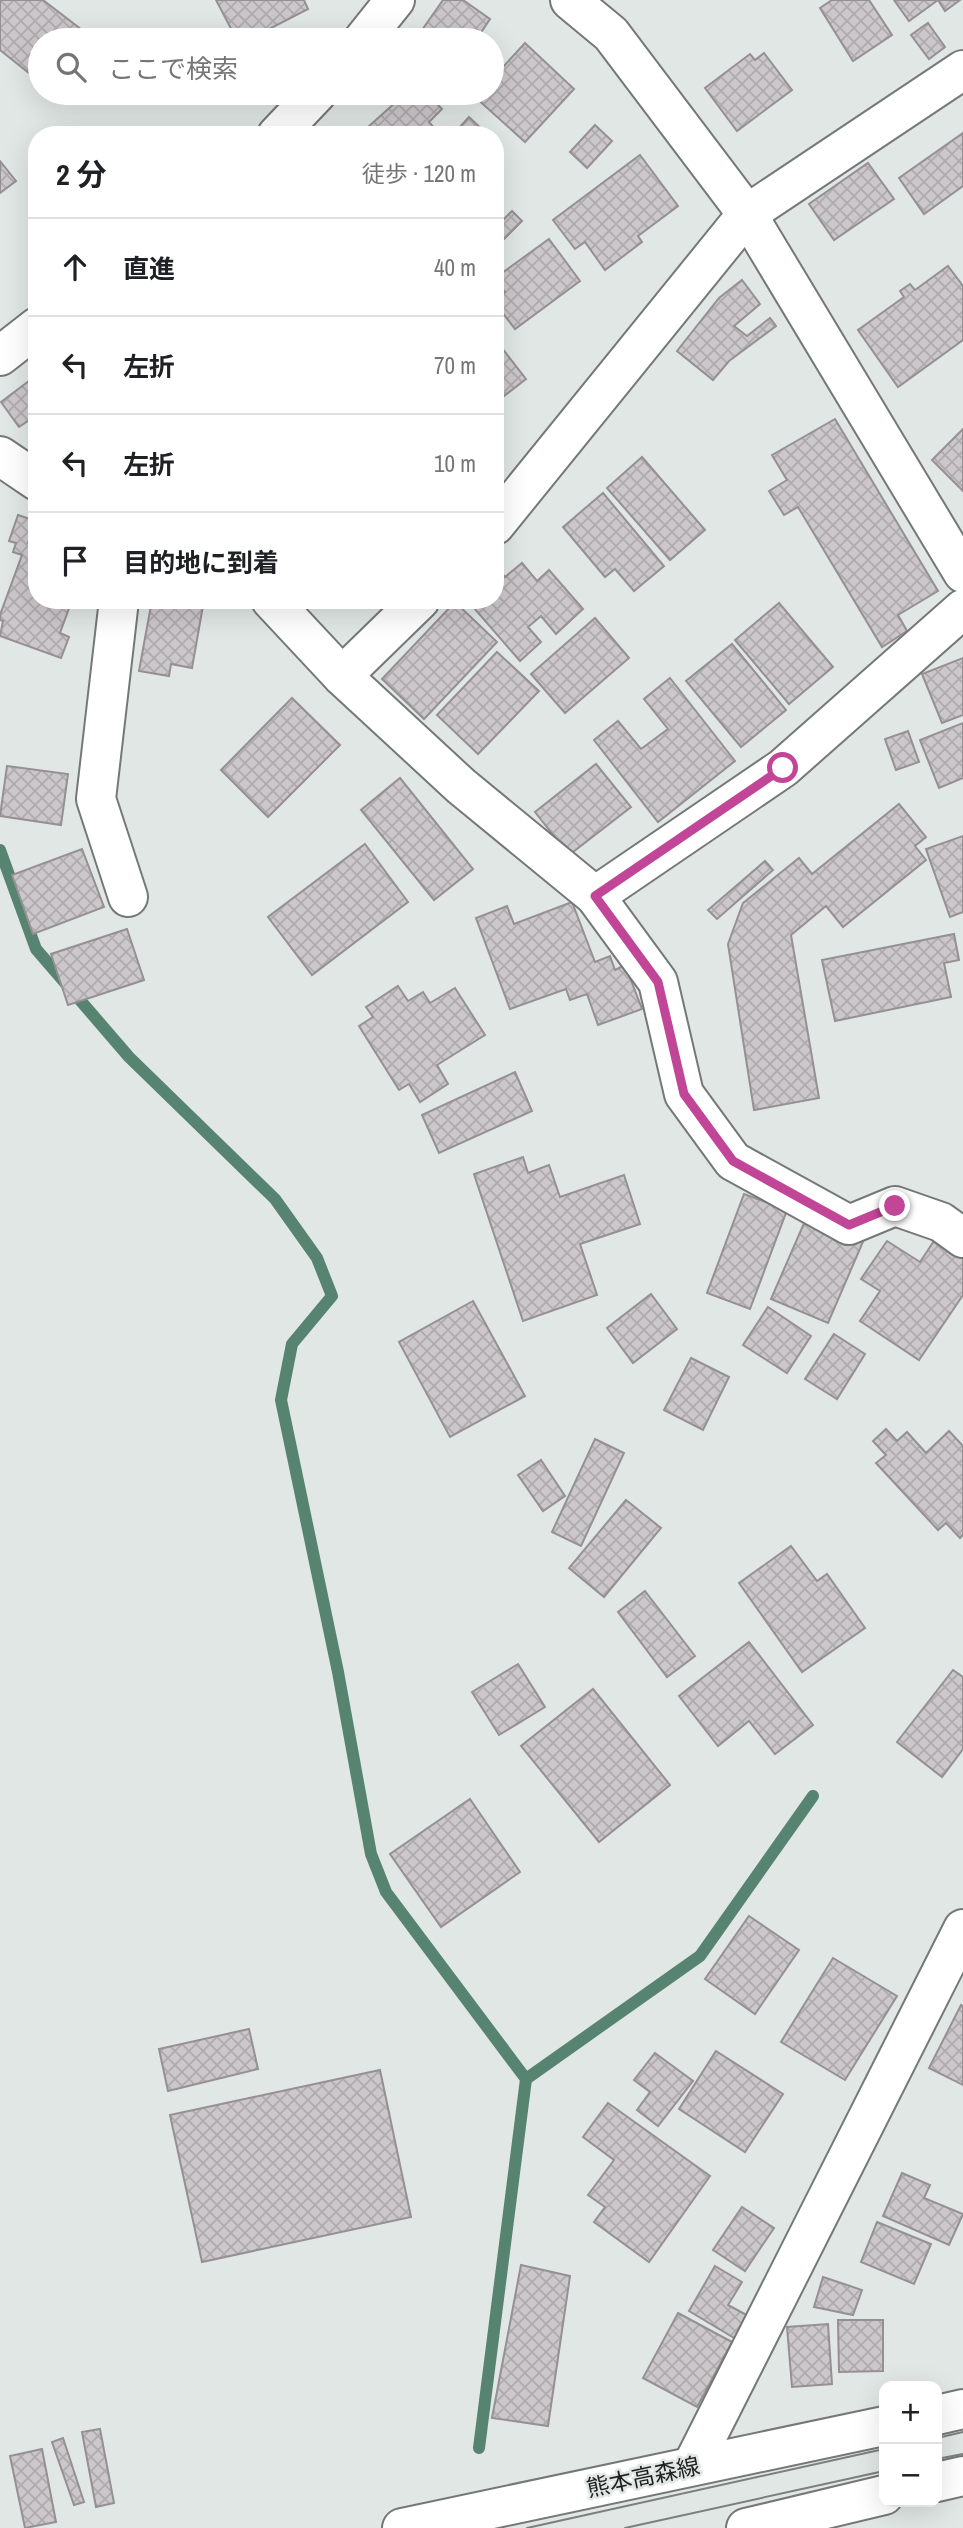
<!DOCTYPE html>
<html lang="ja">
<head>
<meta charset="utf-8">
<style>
	body { margin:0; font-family:"Archivo Narrow","Noto Sans JP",sans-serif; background:#f2f2f2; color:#202124 }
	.controls { position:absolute; right:21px; bottom:21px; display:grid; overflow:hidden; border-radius:14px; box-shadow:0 7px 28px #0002 }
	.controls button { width:63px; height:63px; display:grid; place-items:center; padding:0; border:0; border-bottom:2px solid #e0e0e0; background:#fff; color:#202124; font:35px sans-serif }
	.stop { position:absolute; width:21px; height:21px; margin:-16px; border:5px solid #c24697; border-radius:50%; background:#fff }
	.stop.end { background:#c24697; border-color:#fff; box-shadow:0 2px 7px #0008 }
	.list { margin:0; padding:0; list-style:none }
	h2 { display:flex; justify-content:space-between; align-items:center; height:91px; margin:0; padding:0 28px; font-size:30px }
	h2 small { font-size:23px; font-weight:400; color:#757577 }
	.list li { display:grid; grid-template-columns:46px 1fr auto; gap:21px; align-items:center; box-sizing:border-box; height:98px; padding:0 28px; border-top:2px solid #e0e0e0 }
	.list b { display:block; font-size:26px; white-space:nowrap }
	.list em { font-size:23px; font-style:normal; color:#757577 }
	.icon { flex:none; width:38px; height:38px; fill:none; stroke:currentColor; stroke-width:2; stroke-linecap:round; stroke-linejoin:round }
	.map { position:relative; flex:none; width:963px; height:2528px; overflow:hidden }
	.search { position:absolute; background:#fff; box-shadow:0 7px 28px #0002; left:28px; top:28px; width:476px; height:77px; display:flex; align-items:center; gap:18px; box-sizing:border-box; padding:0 24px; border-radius:38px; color:#757577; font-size:26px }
	.panel { position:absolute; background:#fff; box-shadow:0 7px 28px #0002; left:28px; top:126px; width:476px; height:483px; border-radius:28px }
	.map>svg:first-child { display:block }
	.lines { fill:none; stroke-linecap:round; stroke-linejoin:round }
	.stream { stroke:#578371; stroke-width:12 }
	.building { fill:url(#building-cross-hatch); stroke:#959093; stroke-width:2 }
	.minor-casing { stroke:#747976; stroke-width:42 }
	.major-casing { stroke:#747976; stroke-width:42 }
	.minor { stroke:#fff; stroke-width:38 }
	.major { stroke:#fff; stroke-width:38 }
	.tram { stroke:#7b7f7d; stroke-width:2 }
	.route { stroke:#c24697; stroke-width:9 }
	.labels { text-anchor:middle; stroke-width:5; stroke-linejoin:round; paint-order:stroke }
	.street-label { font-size:23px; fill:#1e201f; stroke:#e1e7e4 }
</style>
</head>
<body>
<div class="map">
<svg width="963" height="2528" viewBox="0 0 963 2528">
	<defs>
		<pattern id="building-cross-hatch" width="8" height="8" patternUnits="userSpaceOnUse" patternTransform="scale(1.75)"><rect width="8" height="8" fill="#ccc7ca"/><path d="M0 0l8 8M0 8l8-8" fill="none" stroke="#afabad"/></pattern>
	</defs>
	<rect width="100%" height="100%" fill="#e1e7e4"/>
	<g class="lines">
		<g class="stream">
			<polyline points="0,850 36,949 129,1057 275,1199 317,1258 332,1296 292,1344 281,1400 338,1672 371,1854 386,1892 526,2079 479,2448"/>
			<polyline points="526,2079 700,1956 813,1796"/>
		</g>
	</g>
	<g class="building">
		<polygon points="0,0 43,0 95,40 40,40 40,82 0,50"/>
		<polygon points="216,0 304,0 308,9 248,40 237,40"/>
		<polygon points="443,0 463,0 490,19 476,40 415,40"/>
		<polygon points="832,0 869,0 892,35 853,61 820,8"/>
		<polygon points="894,0 960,0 945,11 938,0 909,21"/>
		<polygon points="928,23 945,47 929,59 911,35"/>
		<polygon points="525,43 574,89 525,142 475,97 479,93 492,93 492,79"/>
		<polygon points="764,53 792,90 737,131 705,88 750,54 755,60"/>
		<polygon points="406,93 427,93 442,109 429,122 440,135 376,135 368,127"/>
		<polygon points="469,117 488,135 464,135 458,129"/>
		<polygon points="595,125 612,141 587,168 570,152"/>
		<polygon points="963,133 963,186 924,214 899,178"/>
		<polygon points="640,155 678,206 638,236 642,242 605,270 585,242 575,249 553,220"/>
		<polygon points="0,161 16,181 0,193"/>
		<polygon points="868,163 894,199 834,240 809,204"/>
		<polygon points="512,211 522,221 502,241 495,234 495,228"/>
		<polygon points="549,239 580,281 515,329 495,303 495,299 505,292 495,278"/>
		<polygon points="948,266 963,286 963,340 898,387 858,330 904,297 900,291 910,284 915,290"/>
		<polygon points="742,280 760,304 734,326 747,336 770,318 776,326 729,361 713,380 677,351 719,298"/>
		<polygon points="495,339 526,379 495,403"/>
		<polygon points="37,375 37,426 31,419 19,427 1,402"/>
		<polygon points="835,419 938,591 898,615 907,631 882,647 798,507 784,515 769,491 787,480 772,455"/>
		<polygon points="963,429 963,491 932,460"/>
		<polygon points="642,457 705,530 670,560 607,488"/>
		<polygon points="603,493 664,566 634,591 615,569 605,577 563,527"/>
		<polygon points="18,515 36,521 28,543 37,546 37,600 72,600 60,633 69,637 61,658 0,636 3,621 0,620 0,615 22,555 13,552 16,543 9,541"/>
		<polygon points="522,563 537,581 549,570 583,609 556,634 541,616 528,627 541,642 520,661 467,600 495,600 495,573 499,570 505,577"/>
		<polygon points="152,600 204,600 192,668 171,664 169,676 139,671"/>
		<polygon points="455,602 497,642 424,719 382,679"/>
		<polygon points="779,603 833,667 789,704 735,640"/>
		<polygon points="595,618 629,658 565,713 531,674"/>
		<polygon points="732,644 786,710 741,747 686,681"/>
		<polygon points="497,652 539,691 478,754 437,715"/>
		<polygon points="963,658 963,715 942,723 922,674"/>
		<polygon points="670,678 735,761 658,822 594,740 618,721 641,749 668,729 644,699"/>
		<polygon points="292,698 340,745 268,817 221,770"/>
		<polygon points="963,723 963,778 939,788 920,740"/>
		<polygon points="908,731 919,762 896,770 885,739"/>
		<polygon points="596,764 631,807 569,855 535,812"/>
		<polygon points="7,766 68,774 61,825 0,816"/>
		<polygon points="400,778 473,869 434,900 361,810"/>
		<polygon points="899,804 926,837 915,846 926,860 843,927 826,906 791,935 819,1098 754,1110 728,944 743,903 799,858 812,874"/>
		<polygon points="963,836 963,912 950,917 926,849"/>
		<polygon points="365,844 408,902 312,975 268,917"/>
		<polygon points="82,849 104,907 33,934 12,875"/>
		<polygon points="765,861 773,870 717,919 708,910"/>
		<polygon points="572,902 595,962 610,956 615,970 625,965 642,1009 598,1025 587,994 570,1000 566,989 510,1009 476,918 507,906 514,924"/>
		<polygon points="127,929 144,980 68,1005 51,954"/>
		<polygon points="954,934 959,960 944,963 951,997 835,1021 822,960"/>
		<polygon points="398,986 408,1001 423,992 430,1003 455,988 485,1035 437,1065 448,1084 420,1102 409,1084 399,1090 359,1026 373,1017 366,1007"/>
		<polygon points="515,1072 532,1111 439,1153 422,1115"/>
		<polygon points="523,1157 528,1173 549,1165 560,1197 624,1175 640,1224 580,1244 597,1295 523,1321 474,1174"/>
		<polygon points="744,1194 787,1210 750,1309 707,1293"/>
		<polygon points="808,1214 865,1237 828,1323 771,1299"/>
		<polygon points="938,1235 963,1252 963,1295 919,1360 860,1321 880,1291 861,1279 887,1241 920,1262"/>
		<polygon points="651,1294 677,1329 633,1363 607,1328"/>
		<polygon points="473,1301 525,1396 450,1437 399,1342"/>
		<polygon points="768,1307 811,1336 787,1373 743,1345"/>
		<polygon points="834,1334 865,1354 837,1399 805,1379"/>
		<polygon points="691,1358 729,1377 703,1430 664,1410"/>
		<polygon points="886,1429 897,1441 907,1432 926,1453 949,1431 963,1446 963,1535 960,1538 946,1523 938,1530 876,1463 886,1455 873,1441"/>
		<polygon points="595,1439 624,1453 581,1546 552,1532"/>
		<polygon points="541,1460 565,1496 543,1511 518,1475"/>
		<polygon points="626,1500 661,1528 604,1597 569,1568"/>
		<polygon points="791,1546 817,1581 827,1574 865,1628 802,1672 739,1583"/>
		<polygon points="645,1591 695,1656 667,1677 618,1612"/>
		<polygon points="749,1642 813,1725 775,1754 749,1721 718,1746 679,1696"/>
		<polygon points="518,1664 545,1707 499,1735 472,1692"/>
		<polygon points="953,1670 963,1677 963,1749 942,1777 897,1742"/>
		<polygon points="593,1689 670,1785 599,1842 521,1746"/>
		<polygon points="470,1799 520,1872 441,1927 390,1854"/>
		<polygon points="749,1916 799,1950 755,2014 705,1979"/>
		<polygon points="833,1958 897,1996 845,2080 781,2042"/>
		<polygon points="961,2005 963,2006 963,2085 929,2068"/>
		<polygon points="249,2029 258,2069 168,2091 159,2049"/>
		<polygon points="716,2051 783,2094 745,2152 679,2109"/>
		<polygon points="655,2053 693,2081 658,2126 637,2110 650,2092 634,2080"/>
		<polygon points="380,2070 411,2217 202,2262 170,2115"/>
		<polygon points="608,2103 710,2176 649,2262 594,2222 605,2207 588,2195 614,2160 583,2137"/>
		<polygon points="902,2173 930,2185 924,2198 963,2214 949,2245 883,2216"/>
		<polygon points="742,2207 774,2228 745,2271 713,2250"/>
		<polygon points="877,2222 931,2244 914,2284 861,2262"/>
		<polygon points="521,2265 570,2276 548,2426 492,2418"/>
		<polygon points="715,2266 742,2282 728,2305 754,2319 741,2342 689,2311"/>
		<polygon points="823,2277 862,2290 853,2315 814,2307"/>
		<polygon points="678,2313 732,2342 697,2407 643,2378"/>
		<polygon points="838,2320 883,2320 883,2371 839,2372"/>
		<polygon points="828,2324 832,2384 792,2387 787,2327"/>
		<polygon points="100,2429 114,2503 96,2507 82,2432"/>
		<polygon points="63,2438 84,2502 74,2505 52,2442"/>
		<polygon points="42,2449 56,2522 25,2528 10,2456"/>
	</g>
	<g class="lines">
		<g class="minor-casing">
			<g id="minor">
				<polyline points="570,0 611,34 747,214 963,573"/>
				<polyline points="363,40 395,0"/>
				<polyline points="277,135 317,93"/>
				<polyline points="0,356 37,327"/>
				<polyline points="0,456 37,481"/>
				<polyline points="495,525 747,214 963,70"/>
				<polyline points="119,600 96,799 128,897"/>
				<polyline points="271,600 342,676 461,786 595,896 658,982 684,1094 733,1161 849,1225 895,1206 941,1222 963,1238"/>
				<polyline points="342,676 420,600"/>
				<polyline points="595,896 783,768 963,609"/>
				<polyline points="692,2466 963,1929"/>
			</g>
		</g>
		<g class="major-casing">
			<g id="major">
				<polyline points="937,2415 963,2409"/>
				<polyline points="937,2482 963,2476"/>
				<polyline points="402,2528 884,2426"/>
				<polyline points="746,2528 884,2495"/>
			</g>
		</g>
		<use href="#minor" class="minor"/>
		<use href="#major" class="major"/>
		<g class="tram">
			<polyline points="937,2438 963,2432"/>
			<polyline points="937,2459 963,2454"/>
			<polyline points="527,2528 884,2449"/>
			<polyline points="625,2528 884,2471"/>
		</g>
	</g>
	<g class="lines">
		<polyline class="route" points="783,768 595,896 658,982 684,1094 733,1161 849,1225 895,1206"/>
	</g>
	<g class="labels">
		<g class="street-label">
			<text transform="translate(643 2477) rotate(-12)" y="8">熊本高森線</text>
		</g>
	</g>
</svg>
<div class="controls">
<button>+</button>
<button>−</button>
</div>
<div class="stop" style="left:783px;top:768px"></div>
<div class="stop end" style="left:895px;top:1206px"></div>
<div class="search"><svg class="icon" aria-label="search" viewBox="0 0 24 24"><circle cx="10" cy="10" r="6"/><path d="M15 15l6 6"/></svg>ここで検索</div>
<section class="panel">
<h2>2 分<small>徒歩 · 120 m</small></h2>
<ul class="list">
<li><svg class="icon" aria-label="ahead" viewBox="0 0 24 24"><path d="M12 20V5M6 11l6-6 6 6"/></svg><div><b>直進</b></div><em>40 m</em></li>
<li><svg class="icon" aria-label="left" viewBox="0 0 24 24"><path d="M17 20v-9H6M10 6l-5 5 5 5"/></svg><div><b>左折</b></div><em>70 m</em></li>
<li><svg class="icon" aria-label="left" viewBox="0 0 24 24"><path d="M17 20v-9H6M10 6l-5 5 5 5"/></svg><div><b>左折</b></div><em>10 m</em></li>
<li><svg class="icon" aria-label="arrive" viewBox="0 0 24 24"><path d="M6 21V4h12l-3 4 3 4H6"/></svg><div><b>目的地に到着</b></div></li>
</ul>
</section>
</div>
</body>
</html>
